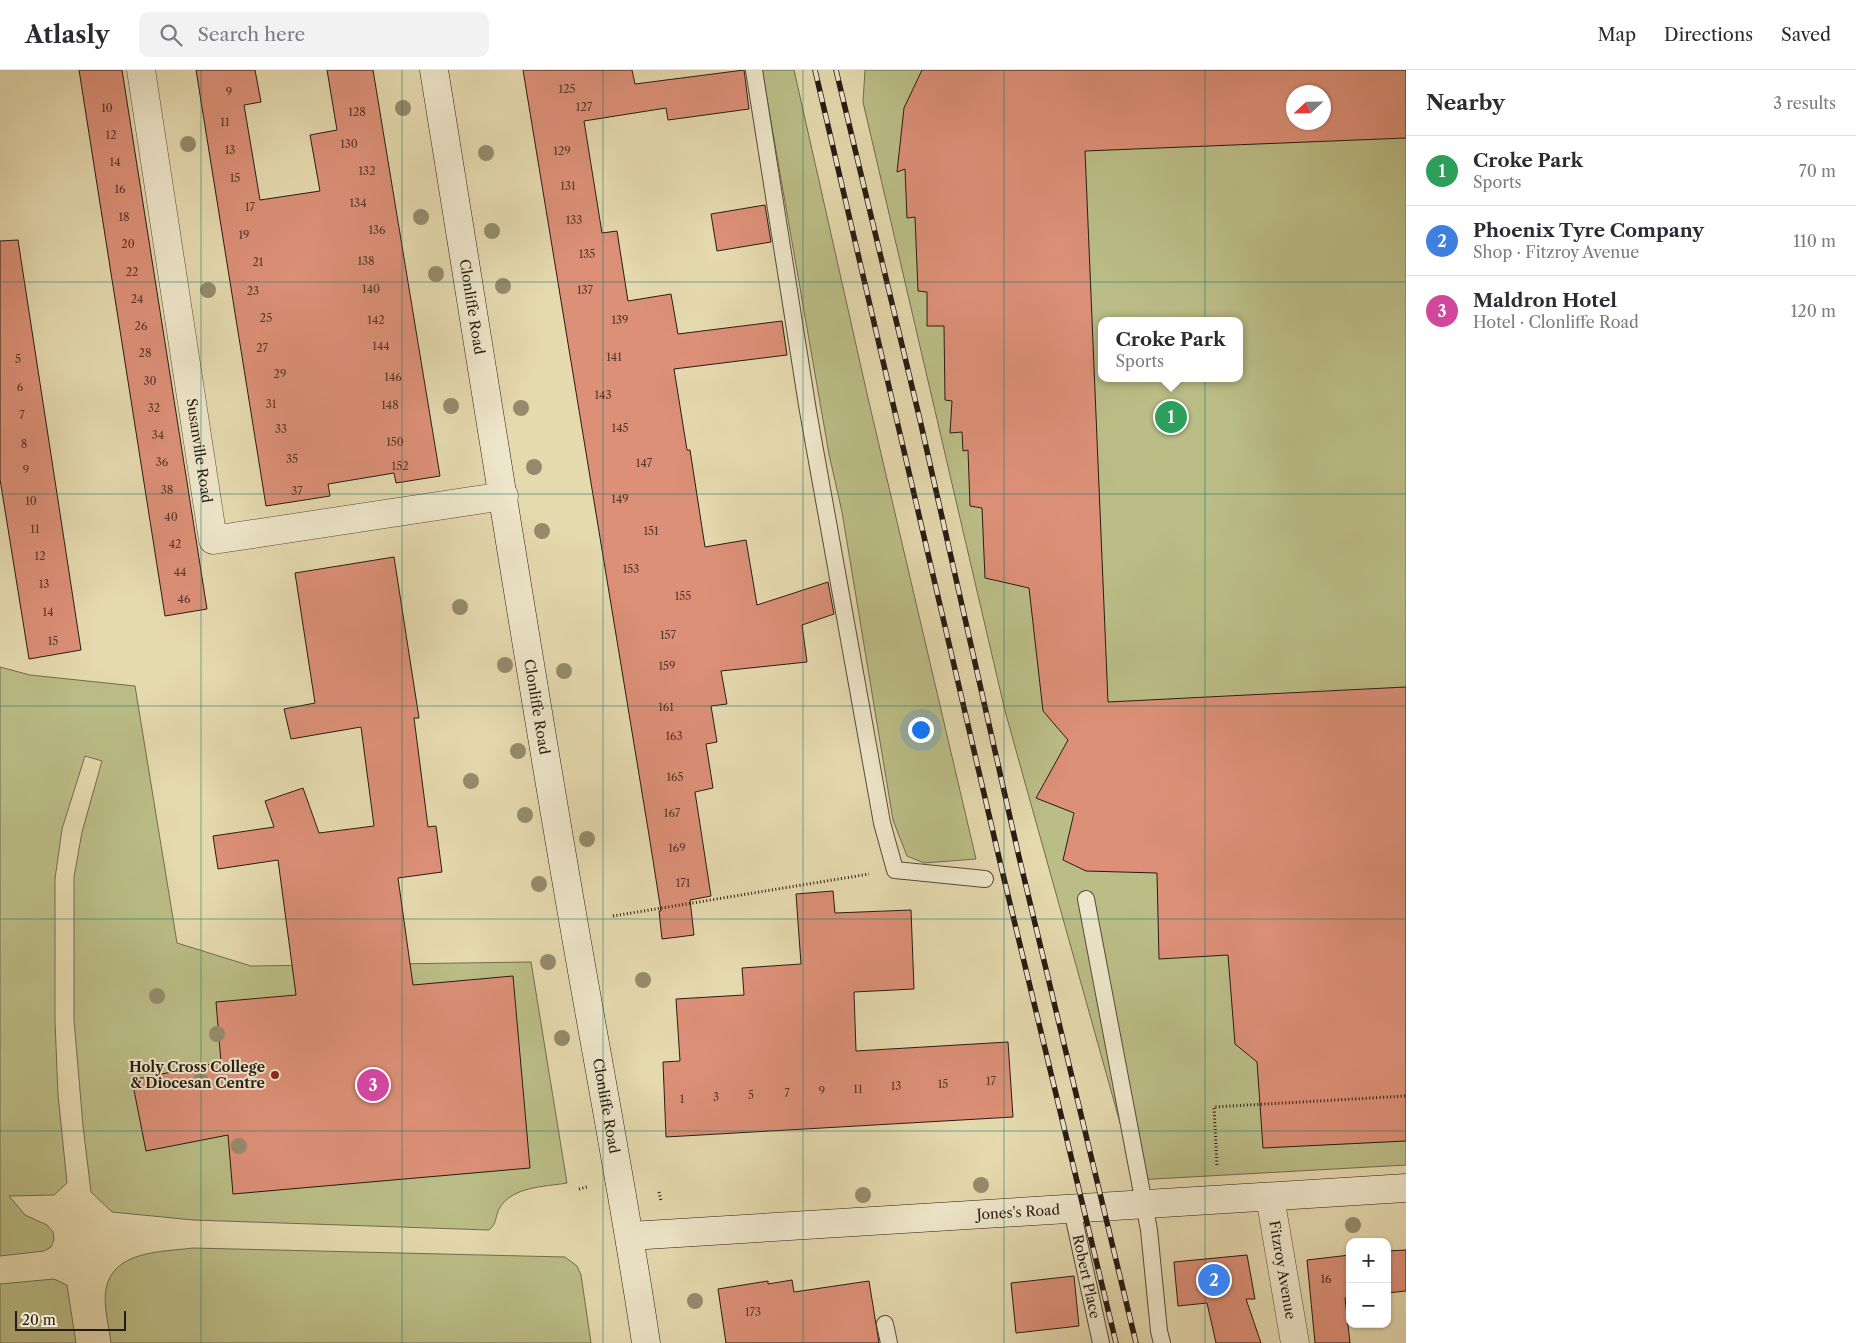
<!DOCTYPE html>
<html lang="en">
<head>
<meta charset="utf-8">
<style>
	body { margin:0; font-family:"Libre Caslon Text",serif; background:#f2f2f3; color:#2b2b33 }
	.controls { position:absolute; right:15px; bottom:15px; display:grid; overflow:hidden; border-radius:10px; box-shadow:0 1px 4px #0004 }
	.controls button { width:45px; height:45px; display:grid; place-items:center; padding:0; border:0; border-bottom:1px solid #e1e1e2; background:#fff; color:#2b2b33; font:25px sans-serif }
	.compass { position:absolute; left:1286px; top:15px; width:45px; height:45px; border-radius:50%; background:#fff; box-shadow:0 1px 4px #0004; rotate:248deg }
	.scale { position:absolute; left:15px; bottom:12px; width:111px; box-sizing:border-box; padding-left:5px; border:2px solid #281b14; border-top:0; font-size:14px; line-height:18px; white-space:nowrap; color:#281b14; -webkit-text-stroke:4px #eee6ca; paint-order:stroke }
	.you { position:absolute; left:920px; top:659px; width:18px; height:18px; margin:-12px; border:4px solid #fff; border-radius:50%; background:#1a73e8; box-shadow:0 0 0 8px #1a73e833 }
	.badge { display:grid; place-items:center; width:32px; height:32px; border-radius:50%; background:#111827; color:#fff; font-size:16px; font-weight:700 }
	.pin { position:absolute; translate:-50% -50%; border:2px solid #fff; box-shadow:0 1px 5px #0006 }
	.popup { position:absolute; left:1098px; top:247px; width:145px; height:65px; box-sizing:border-box; display:grid; place-content:center; border-radius:10px; background:#fff; filter:drop-shadow(0 1px 4px #0005); font-size:16px; white-space:nowrap; color:#7c7c81 }
	.popup b { font-size:19px; color:#2b2b33 }
	.popup::after { content:''; position:absolute; left:50%; top:100%; margin-left:-10px; border:10px solid transparent; border-top-color:#fff }
	.list { margin:0; padding:0; list-style:none }
	h2 { display:flex; justify-content:space-between; align-items:center; height:65px; margin:0; padding:0 20px; font-size:21px }
	h2 small { font-size:16px; font-weight:400; color:#7c7c81 }
	.list li { display:grid; grid-template-columns:32px 1fr auto; gap:15px; align-items:center; box-sizing:border-box; height:70px; padding:0 20px; border-top:1px solid #e1e1e2 }
	.list b { display:block; font-size:19px; white-space:nowrap }
	.list p { margin:0; font-size:16px; white-space:nowrap; color:#7c7c81 }
	.list em { font-size:16px; font-style:normal; color:#7c7c81 }
	.icon { flex:none; width:28px; height:28px; fill:none; stroke:currentColor; stroke-width:2; stroke-linecap:round; stroke-linejoin:round }
	.map { position:relative; flex:none; width:1406px; height:1273px; overflow:hidden }
	header { display:flex; align-items:center; gap:30px; box-sizing:border-box; height:70px; padding:0 25px; background:#fff; border-bottom:1px solid #e1e1e2 }
	header strong { font-size:24px }
	nav { display:flex; gap:28px; margin-inline-start:auto; font-size:18px }
	.search { width:350px; height:45px; background:#f2f2f3; display:flex; align-items:center; gap:12px; box-sizing:border-box; padding:0 18px; border-radius:10px; color:#7c7c81; font-size:19px }
	main { display:flex }
	aside { flex:1; background:#fff }
	.map>svg:first-child { display:block }
	.green { fill:#bbbd86; stroke:#726c4d; fill-rule:evenodd }
	.building { fill:#dc9077; stroke:#281b14; fill-rule:evenodd }
	.lines { fill:none; stroke-linecap:round; stroke-linejoin:round }
	.lane-casing { stroke:#574a3a; stroke-width:18 }
	.street-casing { stroke:#574a3a; stroke-width:29 }
	.secondary-casing { stroke:#281b14; stroke-width:29 }
	.path { stroke:#281b14; stroke-width:3; stroke-dasharray:1 2.5; stroke-linecap:butt }
	.lane { stroke:#eee6ca; stroke-width:16 }
	.street { stroke:#eee6ca; stroke-width:28 }
	.secondary { stroke:#eee6ca; stroke-width:28 }
	.rail-casing { stroke:#281b14; stroke-width:5.5 }
	.rail { stroke:#eee6ca; stroke-width:4; stroke-dasharray:11; stroke-linecap:butt }
	.tree { fill:#958b6c }
	.grid { fill:none; stroke:#0f766e; stroke-width:1; stroke-opacity:0.55 }
	.poi-dot { fill:#8f2418; stroke:#eee6ca; stroke-width:2 }
	.labels { text-anchor:middle; stroke-width:4; stroke-linejoin:round; paint-order:stroke }
	.number-label { font-size:11px; fill:#55382d }
	.street-label { font-size:14px; fill:#281b14; stroke:#eee6ca }
	.poi-label { font-size:14px; font-weight:bold; fill:#281b14; stroke:#eee6ca; text-anchor:end }
</style>
</head>
<body>
<header>
<strong>Atlasly</strong>
<div class="search"><svg class="icon" aria-label="search" viewBox="0 0 24 24"><circle cx="10" cy="10" r="6"/><path d="M15 15l6 6"/></svg>Search here</div>
<nav><a>Map</a><a>Directions</a><a>Saved</a></nav>
</header>
<main>
<div class="map">
<svg width="1406" height="1273" viewBox="0 0 1406 1273">
	<rect width="100%" height="100%" fill="#e5d9ae"/>
	<filter id="stains"><feTurbulence type="fractalNoise" baseFrequency=".004" numOctaves="4"/><feColorMatrix values="0 0 0 0 .2 0 0 0 0 .09 0 0 0 0 .02 0 0 0 .5 -.17"/></filter>
	<radialGradient id="worn" r=".72"><stop offset=".6" stop-color="#630" stop-opacity="0"/><stop offset="1" stop-color="#630" stop-opacity=".3"/></radialGradient>
	<g class="green">
		<polygon points="762,0 794,0 868,328 976,789 924,793 907,786 893,750 842,442 829,384"/>
		<path d="M 865,0 L 1406,0 L 1406,1095 L 1136,1110 L 1005,641 L 863,32 ZM 1294,22 L 1324,22 L 1324,52 L 1294,52 ZM 1102,251 L 1240,251 L 1240,308 L 1102,308 Z"/>
		<path d="M 0,597 L 30,605 L 135,616 L 177,873 L 251,896 L 531,892 L 567,1113 C 544,1117 512,1116 499,1139 C 495,1147 497,1154 489,1160 L 193,1150 L 112,1142 L 91,1122 L 83,1056 L 74,950 L 74,807 L 82,762 L 102,691 L 85,686 L 62,759 L 55,809 L 55,951 L 58,1025 L 67,1113 L 54,1125 L 9,1126 L 25,1145 L 47,1155 L 53,1162 L 54,1170 L 51,1177 L 44,1181 L 0,1186 Z"/>
		<path d="M 193,1178 L 565,1187 L 577,1196 L 581,1205 L 591,1273 L 111,1273 C 109,1257 103,1235 106,1219 C 113,1180 163,1182 193,1178 Z"/>
		<polygon points="54,1209 67,1215 76,1273 0,1273 0,1214"/>
	</g>
	<g class="building">
		<polygon points="79,0 122,0 207,539 165,546"/>
		<polygon points="196,0 255,0 261,32 244,35 260,130 320,121 310,65 337,60 327,0 373,0 440,406 396,413 394,403 328,414 330,426 266,436"/>
		<polygon points="523,0 632,0 635,14 744,0 749,39 668,50 666,38 584,51 602,163 617,161 628,231 671,224 678,264 782,251 787,285 674,299 687,380 690,380 705,477 746,470 757,535 828,512 834,544 802,555 807,592 721,601 727,634 711,636 717,672 706,674 713,718 695,722 711,826 690,830 694,865 662,869 659,841 661,841 649,765"/>
		<path d="M 922,0 L 1406,0 L 1406,68 L 1085,81 L 1108,632 L 1406,617 L 1406,1071 L 1263,1078 L 1257,992 L 1235,974 L 1228,885 L 1159,889 L 1157,803 L 1086,801 L 1063,790 L 1074,743 L 1036,728 L 1068,670 L 1043,641 L 1029,518 L 985,508 L 982,438 L 970,436 L 968,380 L 963,381 L 962,362 L 950,363 L 952,331 L 945,330 L 944,256 L 927,256 L 927,222 L 918,221 L 915,147 L 907,148 L 905,99 L 897,102 L 904,38 ZM 1294,22 L 1324,22 L 1324,52 L 1294,52 Z"/>
		<polygon points="765,135 771,172 717,181 711,144"/>
		<polygon points="18,170 81,580 29,589 0,409 0,171"/>
		<polygon points="394,487 419,648 414,648 428,757 436,756 442,802 398,808 413,915 513,906 530,1098 233,1124 228,1065 146,1081 132,1010 221,992 216,932 296,925 278,790 218,799 213,766 274,757 265,731 303,718 319,763 374,756 361,657 291,669 284,639 315,633 295,503"/>
		<polygon points="833,821 835,843 911,840 914,919 854,922 856,981 1008,972 1013,1047 666,1067 663,992 680,991 676,929 744,925 742,898 801,894 796,824"/>
		<polygon points="1406,1180 1406,1221 1387,1223 1387,1181"/>
		<polygon points="1247,1185 1255,1229 1246,1229 1261,1273 1216,1273 1207,1233 1178,1236 1174,1192"/>
		<polygon points="1350,1185 1350,1227 1345,1228 1350,1273 1315,1273 1307,1190"/>
		<polygon points="1074,1206 1079,1256 1016,1263 1011,1213"/>
		<polygon points="792,1210 794,1222 869,1211 879,1273 726,1273 718,1219 768,1211 768,1214"/>
	</g>
	<g class="lines">
		<g class="lane-casing">
			<g id="lane">
				<polyline points="754,0 808,341 882,753 895,800 985,809"/>
				<polyline points="1086,829 1149,1160 1159,1261 1162,1273"/>
				<path id="s1" d="M 1072,1140 L 1101,1273"/>
				<polyline points="885,1254 889,1273"/>
			</g>
		</g>
		<g class="street-casing">
			<g id="street">
				<path id="s2" d="M 141,0 L 213,470 L 504,426"/>
				<path id="s3" d="M 1270,1127 L 1295,1273"/>
			</g>
		</g>
		<g class="secondary-casing">
			<g id="secondary">
				<path id="s4" d="M 434,0 C 479,277 522,555 570,832 C 595,979 624,1125 646,1273"/>
				<path id="s5" d="M 630,1166 L 1406,1118"/>
			</g>
		</g>
		<g class="path">
			<polyline points="613,846 869,804"/>
			<polyline points="1217,1095 1214,1037 1406,1026"/>
			<polyline points="579,1119 587,1117"/>
			<polyline points="659,1122 661,1131"/>
		</g>
		<use href="#lane" class="lane"/>
		<use href="#street" class="street"/>
		<use href="#secondary" class="secondary"/>
		<g class="rail-casing">
			<g id="rail">
				<polyline points="815,0 1000,792 1116,1273"/>
				<polyline points="836,0 920,350 1019,787 1136,1273"/>
			</g>
		</g>
		<use href="#rail" class="rail"/>
	</g>
	<g class="tree">
		<circle cx="403" cy="38" r="8"/>
		<circle cx="188" cy="74" r="8"/>
		<circle cx="486" cy="83" r="8"/>
		<circle cx="421" cy="147" r="8"/>
		<circle cx="492" cy="161" r="8"/>
		<circle cx="436" cy="204" r="8"/>
		<circle cx="503" cy="216" r="8"/>
		<circle cx="208" cy="220" r="8"/>
		<circle cx="451" cy="336" r="8"/>
		<circle cx="521" cy="338" r="8"/>
		<circle cx="534" cy="397" r="8"/>
		<circle cx="542" cy="461" r="8"/>
		<circle cx="460" cy="537" r="8"/>
		<circle cx="505" cy="595" r="8"/>
		<circle cx="564" cy="601" r="8"/>
		<circle cx="518" cy="681" r="8"/>
		<circle cx="471" cy="711" r="8"/>
		<circle cx="525" cy="745" r="8"/>
		<circle cx="587" cy="769" r="8"/>
		<circle cx="539" cy="814" r="8"/>
		<circle cx="548" cy="892" r="8"/>
		<circle cx="643" cy="910" r="8"/>
		<circle cx="157" cy="926" r="8"/>
		<circle cx="217" cy="964" r="8"/>
		<circle cx="562" cy="968" r="8"/>
		<circle cx="201" cy="1011" r="8"/>
		<circle cx="239" cy="1076" r="8"/>
		<circle cx="981" cy="1115" r="8"/>
		<circle cx="863" cy="1125" r="8"/>
		<circle cx="1353" cy="1155" r="8"/>
		<circle cx="695" cy="1231" r="8"/>
	</g>
	<path class="grid" d="M 201,0 L 201,1273M 402,0 L 402,1273M 603,0 L 603,1273M 803,0 L 803,1273M 1004,0 L 1004,1273M 1205,0 L 1205,1273M 0,212 L 1406,212M 0,424 L 1406,424M 0,636 L 1406,636M 0,849 L 1406,849M 0,1061 L 1406,1061"/>
	<circle class="poi-dot" cx="275" cy="1005" r="5"/>
	<g class="labels">
		<g class="number-label">
			<text x="567" y="23">125</text>
			<text x="229" y="26">9</text>
			<text x="584" y="41">127</text>
			<text x="107" y="42">10</text>
			<text x="357" y="46">128</text>
			<text x="225" y="56">11</text>
			<text x="111" y="69">12</text>
			<text x="349" y="78">130</text>
			<text x="230" y="84">13</text>
			<text x="562" y="85">129</text>
			<text x="115" y="96">14</text>
			<text x="367" y="105">132</text>
			<text x="235" y="112">15</text>
			<text x="568" y="120">131</text>
			<text x="120" y="123">16</text>
			<text x="358" y="137">134</text>
			<text x="250" y="141">17</text>
			<text x="124" y="151">18</text>
			<text x="574" y="154">133</text>
			<text x="377" y="164">136</text>
			<text x="244" y="169">19</text>
			<text x="128" y="178">20</text>
			<text x="587" y="188">135</text>
			<text x="366" y="195">138</text>
			<text x="258" y="196">21</text>
			<text x="132" y="206">22</text>
			<text x="371" y="223">140</text>
			<text x="585" y="224">137</text>
			<text x="253" y="225">23</text>
			<text x="137" y="233">24</text>
			<text x="266" y="252">25</text>
			<text x="376" y="254">142</text>
			<text x="620" y="254">139</text>
			<text x="141" y="260">26</text>
			<text x="381" y="280">144</text>
			<text x="262" y="282">27</text>
			<text x="145" y="287">28</text>
			<text x="614" y="291">141</text>
			<text x="18" y="293">5</text>
			<text x="280" y="308">29</text>
			<text x="393" y="311">146</text>
			<text x="150" y="315">30</text>
			<text x="20" y="321">6</text>
			<text x="603" y="329">143</text>
			<text x="271" y="338">31</text>
			<text x="390" y="339">148</text>
			<text x="154" y="342">32</text>
			<text x="22" y="349">7</text>
			<text x="620" y="362">145</text>
			<text x="281" y="363">33</text>
			<text x="158" y="369">34</text>
			<text x="395" y="376">150</text>
			<text x="24" y="378">8</text>
			<text x="292" y="393">35</text>
			<text x="162" y="396">36</text>
			<text x="644" y="397">147</text>
			<text x="400" y="400">152</text>
			<text x="26" y="404">9</text>
			<text x="167" y="424">38</text>
			<text x="297" y="425">37</text>
			<text x="620" y="433">149</text>
			<text x="31" y="435">10</text>
			<text x="171" y="451">40</text>
			<text x="35" y="463">11</text>
			<text x="651" y="465">151</text>
			<text x="175" y="478">42</text>
			<text x="40" y="490">12</text>
			<text x="631" y="503">153</text>
			<text x="180" y="506">44</text>
			<text x="44" y="518">13</text>
			<text x="683" y="530">155</text>
			<text x="184" y="533">46</text>
			<text x="48" y="546">14</text>
			<text x="668" y="569">157</text>
			<text x="53" y="575">15</text>
			<text x="667" y="600">159</text>
			<text x="666" y="641">161</text>
			<text x="674" y="670">163</text>
			<text x="675" y="711">165</text>
			<text x="672" y="747">167</text>
			<text x="677" y="782">169</text>
			<text x="683" y="817">171</text>
			<text x="991" y="1015">17</text>
			<text x="943" y="1018">15</text>
			<text x="896" y="1020">13</text>
			<text x="858" y="1023">11</text>
			<text x="822" y="1025">9</text>
			<text x="787" y="1027">7</text>
			<text x="751" y="1029">5</text>
			<text x="716" y="1031">3</text>
			<text x="682" y="1033">1</text>
			<text x="1326" y="1213">16</text>
			<text x="753" y="1246">173</text>
		</g>
		<g class="street-label">
			<text dy="5" stroke="none"><textPath href="#s4" startOffset="240">Clonliffe Road</textPath></text>
			<text dy="5" stroke="none"><textPath href="#s2" startOffset="385">Susanville Road</textPath></text>
			<text dy="5" stroke="none"><textPath href="#s4" startOffset="645">Clonliffe Road</textPath></text>
			<text dy="5" stroke="none"><textPath href="#s4" startOffset="1050">Clonliffe Road</textPath></text>
			<text dy="5" stroke="none"><textPath href="#s5" startOffset="389">Jones's Road</textPath></text>
			<text dy="5" stroke="none"><textPath href="#s3" startOffset="74">Fitzroy Avenue</textPath></text>
			<text dy="5" stroke="none"><textPath href="#s1" startOffset="68">Robert Place</textPath></text>
		</g>
		<g class="poi-label">
			<text x="265" y="1002">Holy Cross College<tspan x="265" dy="16">&amp; Diocesan Centre</tspan></text>
		</g>
	</g>
	<rect width="100%" height="100%" filter="url(#stains)"/>
	<rect width="100%" height="100%" fill="url(#worn)"/>
</svg>
<div class="controls">
<button>+</button>
<button>−</button>
</div>
<svg class="compass" viewBox="-18 -18 36 36"><path d="M0-13l5 13h-10z" fill="#e53935"/><path d="M0 13l5-13h-10z" fill="#7c7c81"/></svg>
<div class="scale">20 m</div>
<div class="you"></div>
<div class="pin badge" style="left:1171px;top:347px;background:#2e9e5b">1</div>
<div class="popup"><b>Croke Park</b>Sports</div>
<div class="pin badge" style="left:1214px;top:1210px;background:#3f7fe0">2</div>
<div class="pin badge" style="left:373px;top:1015px;background:#d1479c">3</div>
</div>
<aside>
<h2>Nearby<small>3 results</small></h2>
<ul class="list">
<li><span class="badge" style="background:#2e9e5b">1</span><div><b>Croke Park</b><p>Sports</p></div><em>70 m</em></li>
<li><span class="badge" style="background:#3f7fe0">2</span><div><b>Phoenix Tyre Company</b><p>Shop · Fitzroy Avenue</p></div><em>110 m</em></li>
<li><span class="badge" style="background:#d1479c">3</span><div><b>Maldron Hotel</b><p>Hotel · Clonliffe Road</p></div><em>120 m</em></li>
</ul>
</aside>
</main>
</body>
</html>
